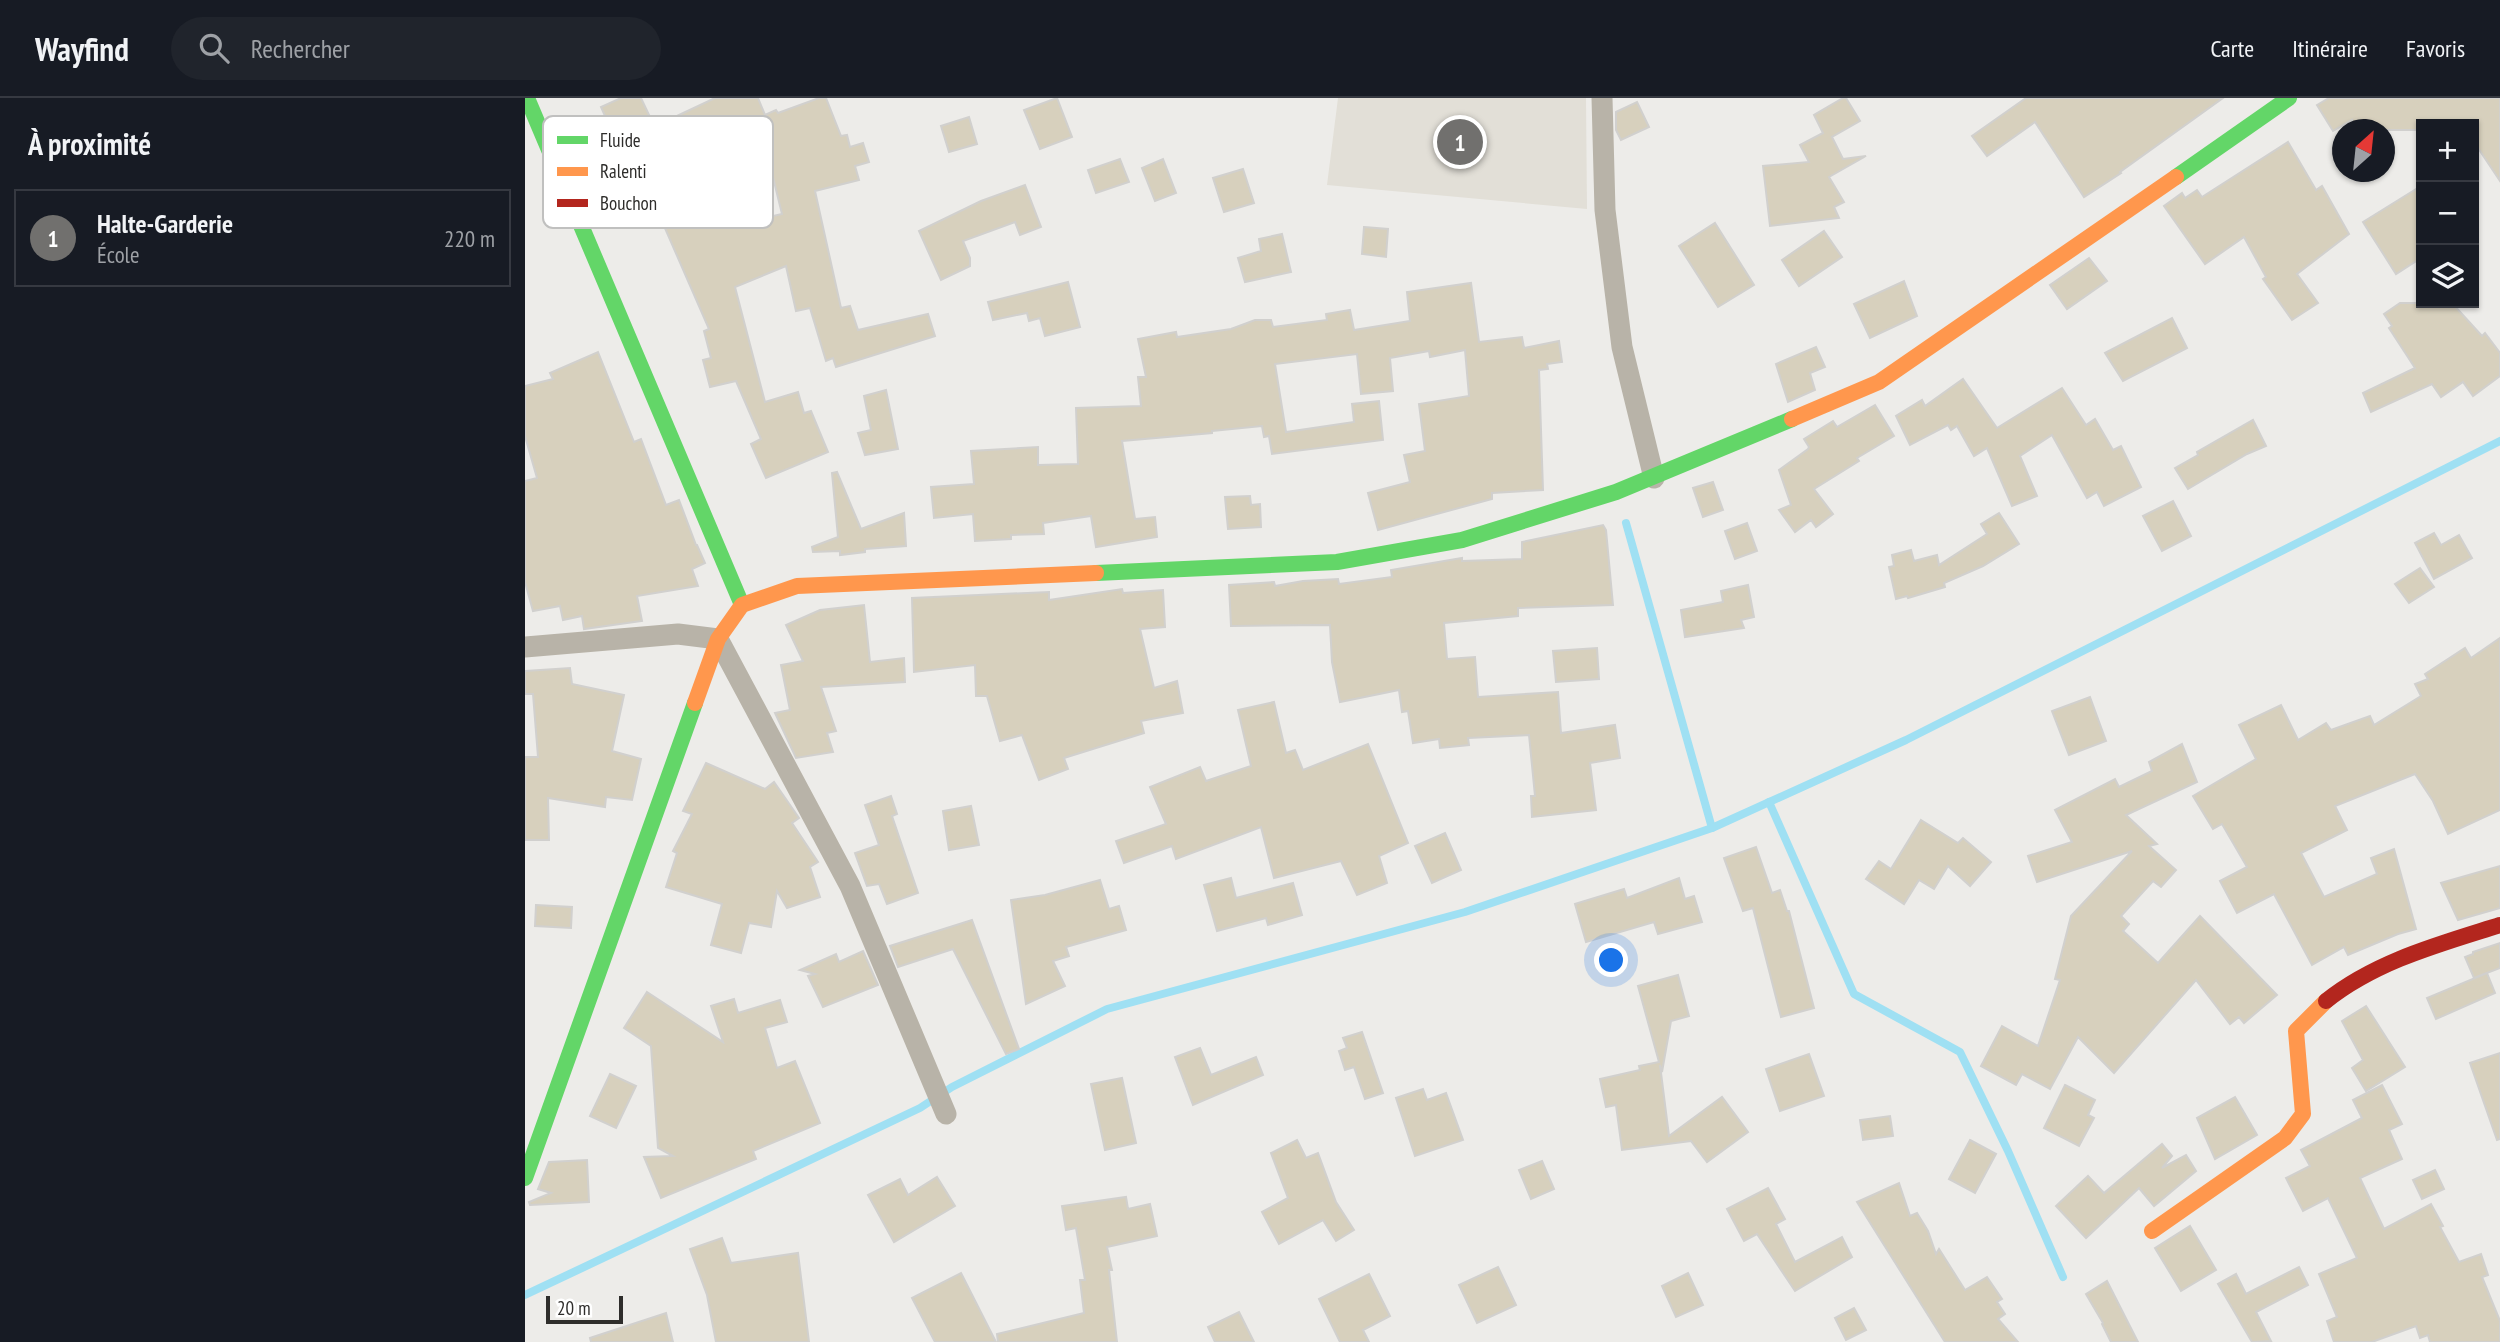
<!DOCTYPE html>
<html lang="fr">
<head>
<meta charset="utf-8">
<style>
	body { margin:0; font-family:"PT Sans Narrow",sans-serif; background:#20242c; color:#f1f3f6 }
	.controls { position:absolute; right:21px; top:21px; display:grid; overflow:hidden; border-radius:0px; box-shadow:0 2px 5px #0004 }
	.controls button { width:63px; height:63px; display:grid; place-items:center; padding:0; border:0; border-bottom:2px solid #363941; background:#171b24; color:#f1f3f6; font:35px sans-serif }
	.compass { position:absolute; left:1807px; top:21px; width:63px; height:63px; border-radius:50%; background:#171b24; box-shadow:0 2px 5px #0004; rotate:27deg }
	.scale { position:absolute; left:21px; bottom:18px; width:77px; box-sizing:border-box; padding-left:7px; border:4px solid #2e2d2b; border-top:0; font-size:19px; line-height:24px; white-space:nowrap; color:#2e2d2b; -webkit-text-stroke:5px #fff; paint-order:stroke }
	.you { position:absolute; left:1087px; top:863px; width:24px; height:24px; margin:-18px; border:5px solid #fff; border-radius:50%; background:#1a73e8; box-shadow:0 0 0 10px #1a73e833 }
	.badge { display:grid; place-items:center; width:46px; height:46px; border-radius:50%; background:#71706e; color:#fff; font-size:23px; font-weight:700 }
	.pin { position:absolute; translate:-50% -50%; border:4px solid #fff; box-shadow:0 2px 7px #0006 }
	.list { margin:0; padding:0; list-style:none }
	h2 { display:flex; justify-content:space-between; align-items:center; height:91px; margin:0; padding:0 28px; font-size:30px }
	h2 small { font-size:23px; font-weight:400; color:#9ea1a6 }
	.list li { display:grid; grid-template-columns:46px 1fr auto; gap:21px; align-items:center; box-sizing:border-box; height:98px; margin:0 14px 14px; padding:0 14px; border:2px solid #363941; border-radius:0px }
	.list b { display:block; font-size:26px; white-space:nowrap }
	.list p { margin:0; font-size:23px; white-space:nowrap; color:#9ea1a6 }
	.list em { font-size:23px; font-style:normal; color:#9ea1a6 }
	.icon { flex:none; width:38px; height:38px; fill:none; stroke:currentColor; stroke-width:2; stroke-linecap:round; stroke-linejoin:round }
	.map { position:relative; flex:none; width:1975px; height:1244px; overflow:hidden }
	header { display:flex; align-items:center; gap:42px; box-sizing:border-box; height:98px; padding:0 35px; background:#171b24; border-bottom:2px solid #363941 }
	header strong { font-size:33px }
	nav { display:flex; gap:38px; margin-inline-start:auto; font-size:24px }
	.search { width:490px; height:63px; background:#20242c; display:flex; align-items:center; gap:18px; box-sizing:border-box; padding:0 24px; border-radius:38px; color:#9ea1a6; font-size:26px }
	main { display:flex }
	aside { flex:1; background:#171b24 }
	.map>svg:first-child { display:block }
	.built { fill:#e2dfd7 }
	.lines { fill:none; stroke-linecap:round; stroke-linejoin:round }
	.stream { stroke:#9fe0f3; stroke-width:8 }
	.building { fill:#d7d0bd; stroke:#d1d0ce; stroke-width:2; fill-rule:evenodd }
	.street { stroke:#b8b3a8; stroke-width:21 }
	.fast { stroke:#63d668; stroke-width:16 }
	.slow { stroke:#ff974d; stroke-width:16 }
	.jam { stroke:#b3261e; stroke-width:16 }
	.key { fill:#fff; stroke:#c0c0bf; stroke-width:2 }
	.key-label { font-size:19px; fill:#2e2d2b }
</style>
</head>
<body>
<header>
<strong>Wayfind</strong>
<div class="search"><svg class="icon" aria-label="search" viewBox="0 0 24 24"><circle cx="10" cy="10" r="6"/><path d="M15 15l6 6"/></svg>Rechercher</div>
<nav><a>Carte</a><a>Itinéraire</a><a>Favoris</a></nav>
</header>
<main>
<aside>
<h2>À proximité<small></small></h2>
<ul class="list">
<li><span class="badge">1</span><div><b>Halte-Garderie</b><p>École</p></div><em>220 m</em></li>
</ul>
</aside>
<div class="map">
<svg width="1975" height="1244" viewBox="0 0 1975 1244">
	<rect width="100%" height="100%" fill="#edece9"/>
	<polygon class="built" points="813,0 1061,0 1062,111 802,87"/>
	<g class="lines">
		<g class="stream">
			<polyline points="1101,425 1187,730"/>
			<polyline points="1244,704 1329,896 1435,954 1483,1053 1538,1179"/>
			<polyline points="0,1197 395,1010 427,989 582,911 940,814 1187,730 1381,642 1975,343"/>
		</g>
	</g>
	<g class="building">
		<polygon points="96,0 116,0 125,19 88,36 76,9"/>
		<path d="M 190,0 L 233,0 L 240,17 L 251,12 L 253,15 L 294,0 L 301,0 L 316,38 L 322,37 L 325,49 L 338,45 L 344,64 L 330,68 L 334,82 L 290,93 L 316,210 L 325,208 L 333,232 L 403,216 L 410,238 L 311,269 L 308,260 L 301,263 L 285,210 L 271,213 L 261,168 L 210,189 L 240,304 L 273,294 L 279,315 L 286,313 L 303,354 L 241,380 L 226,346 L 236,341 L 211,283 L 185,289 L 178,262 L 186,260 L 179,233 L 184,231 L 115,73 L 155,57 L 139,24 ZM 241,51 L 257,116 L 217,125 L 194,71 Z"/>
		<polygon points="532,0 547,39 515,51 499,12"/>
		<polygon points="1318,0 1321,0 1335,23 1307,39 1318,61 1341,58 1304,79 1319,104 1309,109 1314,120 1245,128 1238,68 1284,64 1275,47 1298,35 1289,17"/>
		<polygon points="1501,0 1698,0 1595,74 1596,75 1559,99 1510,24 1462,58 1447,38"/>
		<polygon points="1804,0 1975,0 1975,83 1949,44 1949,26 1896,26 1896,32 1832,32 1827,22 1808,33 1792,7"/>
		<polygon points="1112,4 1124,29 1096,42 1091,32 1091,14"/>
		<polygon points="444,19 452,46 424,54 416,28"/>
		<polygon points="1763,44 1791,92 1797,88 1824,136 1772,176 1793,205 1767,222 1738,181 1741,179 1719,139 1680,166 1639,108 1657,95 1660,100 1672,92 1677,99"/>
		<polygon points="595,61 604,84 571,95 563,72"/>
		<polygon points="638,61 651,95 630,103 617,70"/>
		<polygon points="718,71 729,105 699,114 688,80"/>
		<polygon points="500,87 516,129 495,137 490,124 438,143 445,160 445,168 416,182 394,133 456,103"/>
		<polygon points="1896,88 1896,160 1871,176 1838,124"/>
		<polygon points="1190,125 1229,187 1193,209 1154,148"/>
		<polygon points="839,129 863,131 861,159 837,156"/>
		<polygon points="1299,133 1317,159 1274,188 1257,162"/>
		<polygon points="757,136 766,174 720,184 713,160 736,153 734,141"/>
		<polygon points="1564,160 1582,183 1542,211 1525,187"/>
		<polygon points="1379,183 1392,218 1345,240 1329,206"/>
		<polygon points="543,184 555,229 520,238 515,220 504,223 502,215 468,222 463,204"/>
		<polygon points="946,185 954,244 997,239 999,250 1034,243 1037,264 1022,266 1023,271 1014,272 1018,392 967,395 967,401 853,432 843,395 885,384 879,357 900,353 894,306 944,298 940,252 905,259 904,253 865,260 868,293 836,296 832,256 750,266 761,334 829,324 827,306 854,303 858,342 747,356 744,338 739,339 737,328 687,333 687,335 597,343 610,421 630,419 632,439 571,449 566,418 518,425 519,436 486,437 486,441 450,443 448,416 409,420 406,389 449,386 446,353 513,349 513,367 553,366 551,310 616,308 613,279 621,279 613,241 651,234 652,239 706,231 730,222 746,222 748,229 802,222 801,216 825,212 829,232 885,223 882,194"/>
		<polygon points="1875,205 1927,205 1957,238 1960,235 1975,255 1975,278 1948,298 1938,284 1916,299 1907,286 1846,314 1838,295 1890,270 1864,230 1867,228 1859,216"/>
		<polygon points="1647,220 1662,250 1598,283 1580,255"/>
		<polygon points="1291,249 1300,269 1285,275 1290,292 1263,304 1251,266"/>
		<polygon points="73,254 109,344 116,341 141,407 154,402 171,447 172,447 180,465 167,471 173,488 112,498 117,523 59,531 57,518 38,522 35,508 8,513 3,495 0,484 0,383 12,380 0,338 0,288 28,281 25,275"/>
		<polygon points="1438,281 1472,330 1537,290 1561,327 1570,321 1588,352 1596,348 1616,389 1579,408 1572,394 1562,400 1527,337 1495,358 1512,398 1487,408 1462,350 1449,358 1432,328 1426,332 1423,327 1385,347 1371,318 1397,302 1400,308"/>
		<polygon points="361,292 373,351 340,357 333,335 346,332 339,298"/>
		<polygon points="1350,307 1369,338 1332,360 1334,363 1289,391 1308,416 1291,429 1286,422 1270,434 1254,412 1266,407 1254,372 1283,351 1284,349 1279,341 1308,323 1312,329"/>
		<polygon points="1728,322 1741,348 1722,356 1663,391 1650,370 1673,357 1672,354"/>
		<polygon points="312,374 336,431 379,415 381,448 340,451 340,454 315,457 315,453 288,454 287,449 313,439 307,375"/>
		<polygon points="1188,384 1198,412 1178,419 1168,390"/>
		<polygon points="725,398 726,407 735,406 736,429 703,431 700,399"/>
		<polygon points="1648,403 1666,438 1637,453 1618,418"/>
		<polygon points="1474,415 1494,446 1458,468 1419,485 1420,489 1383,500 1382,498 1371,501 1364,469 1369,468 1367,457 1386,452 1389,463 1412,457 1414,467 1462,436 1456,426"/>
		<polygon points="1222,425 1232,453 1210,461 1200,433"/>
		<polygon points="1078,427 1081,432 1088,507 993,510 993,518 919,525 922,561 950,559 953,599 1033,594 1036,635 1090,627 1095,660 1065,665 1071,712 1007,719 1006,698 1010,698 1004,637 943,640 944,647 915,650 914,641 888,645 883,613 877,614 874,592 815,604 807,564 805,527 706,528 704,487 749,484 750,488 778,483 813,481 814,486 867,479 866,472 937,460 937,463 997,461 997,444"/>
		<polygon points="1909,435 1916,447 1934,437 1947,460 1909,481 1890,445"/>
		<polygon points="1895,470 1909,489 1884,505 1870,486"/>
		<polygon points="1223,487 1229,519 1216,522 1219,530 1160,539 1156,512 1198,504 1196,493"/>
		<polygon points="597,491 598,495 638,492 640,529 615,531 629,590 652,583 658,615 616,623 619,635 539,660 543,671 514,682 497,637 475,643 462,598 451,598 450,567 389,574 387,500 524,494 524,502"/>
		<polygon points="339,507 345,564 379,560 380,584 296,589 311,633 302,635 308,654 271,660 250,615 265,612 256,567 278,563 261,527 295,512"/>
		<polygon points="1975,540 1975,712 1923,736 1908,703 1890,676 1810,708 1822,732 1776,755 1799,799 1852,776 1846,760 1869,751 1891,831 1873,836 1823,857 1819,849 1787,867 1749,796 1712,815 1695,783 1722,769 1697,726 1688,731 1668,698 1731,661 1714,627 1756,607 1773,642 1801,625 1806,632 1845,618 1849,627 1896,598 1890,586 1903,581 1900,576 1940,550 1946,560"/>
		<polygon points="1072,550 1074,581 1031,584 1028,553"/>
		<polygon points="45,570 47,586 99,597 87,653 116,661 107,702 81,699 80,709 23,700 24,742 0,742 0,659 13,659 8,596 0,596 0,573"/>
		<polygon points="1565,599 1581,643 1544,657 1527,613"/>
		<polygon points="749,604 761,655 770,652 778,672 843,646 883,745 854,758 862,785 832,797 816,763 749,780 736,729 651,761 647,748 599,765 591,743 641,726 625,689 675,669 681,683 726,668 713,612"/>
		<polygon points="1657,646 1672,684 1601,717 1632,746 1624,748 1651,772 1636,789 1628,783 1596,818 1604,826 1598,833 1633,865 1675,818 1752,897 1719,925 1714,919 1705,926 1671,882 1589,975 1553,939 1525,991 1497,976 1491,987 1456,968 1477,928 1513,948 1535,882 1530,881 1546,818 1607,753 1512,784 1503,758 1547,744 1530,712 1590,681 1594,689 1627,673 1624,664"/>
		<polygon points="181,665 240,691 249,684 274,720 267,725 293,764 285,769 295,799 262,810 252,793 246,829 224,825 216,855 186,847 197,806 141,789 152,755 148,753 167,716 158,713"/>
		<polygon points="366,698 372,716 367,718 393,795 362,806 354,786 342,788 330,755 354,747 340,707"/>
		<polygon points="446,708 454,747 424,752 418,713"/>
		<polygon points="1396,722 1433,745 1438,740 1466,764 1445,788 1423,768 1409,791 1394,782 1379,806 1341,781 1354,763 1366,771"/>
		<polygon points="920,735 936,772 907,785 890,748"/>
		<polygon points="1231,749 1247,795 1255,792 1262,813 1264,813 1289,910 1256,919 1228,810 1218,813 1199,760"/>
		<polygon points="1975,768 1975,810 1933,822 1916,785"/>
		<polygon points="706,780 711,800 768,785 777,817 743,827 741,820 692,833 679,787"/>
		<polygon points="1154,780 1160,801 1169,798 1177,824 1133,836 1129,824 1061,844 1050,806 1099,791 1102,800"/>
		<polygon points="575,782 584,811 594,808 601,832 541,849 544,858 528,863 540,888 501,906 486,802 520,797"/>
		<polygon points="11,807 47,809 46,830 10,828"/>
		<polygon points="447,822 494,951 481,956 428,851 373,869 365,848"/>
		<polygon points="1975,845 1975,870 1949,880 1940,859 1948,856 1948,854"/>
		<polygon points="338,853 353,887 298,909 283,878 290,876 275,872 311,856 314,864"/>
		<polygon points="1962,875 1970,895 1911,921 1902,900"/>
		<polygon points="1153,877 1164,918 1146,923 1137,974 1135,967 1144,1038 1197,999 1223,1034 1182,1064 1166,1043 1097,1052 1091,1007 1081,1009 1075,981 1115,972 1114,968 1134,964 1113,888"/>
		<polygon points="122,894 198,944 186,908 209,901 213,915 255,902 262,924 240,930 252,970 270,963 295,1025 228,1053 231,1061 136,1100 119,1059 148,1058 133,1050 126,948 99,930"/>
		<polygon points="1841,908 1880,969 1841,993 1827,970 1838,962 1817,923"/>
		<polygon points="837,934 858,995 840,1001 829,969 820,972 814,953 822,950 818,940"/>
		<polygon points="675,950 686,977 731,959 738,977 668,1007 650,959"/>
		<polygon points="1975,955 1975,1041 1972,1042 1945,965"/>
		<polygon points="1284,956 1299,998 1255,1013 1241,971"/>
		<polygon points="85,976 111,988 91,1030 65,1018"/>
		<polygon points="597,980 611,1045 580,1052 566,986"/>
		<polygon points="1540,987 1570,1002 1563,1017 1569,1020 1554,1048 1519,1030"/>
		<polygon points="1857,987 1877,1026 1864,1032 1877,1061 1835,1080 1859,1131 1906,1106 1918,1128 1915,1129 1934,1164 1956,1156 1963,1177 1957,1179 1975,1223 1975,1244 1905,1244 1903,1237 1895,1240 1891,1228 1847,1244 1809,1244 1802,1223 1812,1219 1794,1176 1832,1160 1803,1100 1778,1113 1761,1080 1785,1068 1776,1052 1837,1020 1828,1002"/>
		<polygon points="898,991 902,1002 921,995 938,1042 890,1058 871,1000"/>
		<polygon points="1710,999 1732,1037 1690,1061 1672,1020"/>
		<polygon points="1365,1018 1368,1038 1338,1042 1335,1022"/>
		<polygon points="772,1042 781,1060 793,1055 811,1104 829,1132 811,1143 798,1122 754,1146 737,1114 763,1100 746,1055"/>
		<polygon points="1445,1042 1471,1056 1450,1095 1424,1081"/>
		<polygon points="1637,1046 1647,1058 1637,1070 1661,1057 1671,1073 1629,1108 1614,1090 1561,1140 1531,1108 1563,1078 1579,1095"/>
		<polygon points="62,1062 64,1104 5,1107 4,1104 26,1095 13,1091 24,1064"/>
		<polygon points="1017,1063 1029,1091 1006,1101 994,1072"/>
		<polygon points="1910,1072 1919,1091 1897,1101 1888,1082"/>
		<polygon points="412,1079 430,1108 369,1144 343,1097 375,1081 383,1097"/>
		<polygon points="1374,1085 1385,1118 1392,1115 1403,1133 1411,1156 1414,1151 1440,1192 1462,1179 1477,1201 1472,1204 1480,1216 1473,1221 1493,1244 1420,1244 1332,1104"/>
		<polygon points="1243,1090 1260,1121 1251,1126 1270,1164 1317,1139 1327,1159 1270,1193 1232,1136 1219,1143 1202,1111"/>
		<polygon points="601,1099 603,1111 625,1106 632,1138 582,1149 587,1172 584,1172 592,1244 473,1244 472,1236 559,1215 555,1182 560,1182 551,1130 541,1132 537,1108"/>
		<polygon points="1665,1128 1691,1172 1656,1193 1630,1150"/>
		<polygon points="197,1140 206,1165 273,1155 284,1244 191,1244 182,1197 165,1151"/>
		<polygon points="973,1169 991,1207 952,1225 934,1187"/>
		<polygon points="1774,1169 1783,1187 1731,1214 1746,1243 1727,1244 1693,1186 1711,1176 1721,1196"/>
		<polygon points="436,1175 471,1244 410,1244 387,1200"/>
		<polygon points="1163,1175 1178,1207 1151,1219 1137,1188"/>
		<polygon points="844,1176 865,1218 838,1232 844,1244 815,1244 794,1201"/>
		<polygon points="1582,1183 1613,1244 1586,1244 1577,1226 1578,1225 1561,1196"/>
		<polygon points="1329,1210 1341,1232 1321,1242 1310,1220"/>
		<polygon points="714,1214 729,1244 690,1244 683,1229"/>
		<polygon points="141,1215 148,1244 66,1244 65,1240"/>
	</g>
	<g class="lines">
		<g class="street">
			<polyline points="1077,0 1080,112 1097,249 1129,380"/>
			<polyline points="0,549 153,536 193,541 325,788 421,1016"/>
		</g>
		<g class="fast">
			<polyline points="2,0 217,507"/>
			<polyline points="1651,79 1764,0"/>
			<polyline points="571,475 812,464 937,442 1091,394 1267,321"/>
			<polyline points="0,1080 170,605"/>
		</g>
		<g class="slow">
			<polyline points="1267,321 1354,284 1651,79"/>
			<polyline points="170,605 193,541 217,507 272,488 571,475"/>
			<polyline points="1627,1133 1760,1040 1778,1016 1771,933 1801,903"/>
		</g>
		<path class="jam" d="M 1801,903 C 1851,863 1915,846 1975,827"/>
	</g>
	<rect x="18" y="18" width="230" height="112" rx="10" class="key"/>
	<rect x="32" y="38" width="31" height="8" fill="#63d668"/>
	<rect x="32" y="69" width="31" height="9" fill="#ff974d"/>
	<rect x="32" y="101" width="31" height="8" fill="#b3261e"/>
	<g class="key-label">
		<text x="75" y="49">Fluide</text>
		<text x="75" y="80">Ralenti</text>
		<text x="75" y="112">Bouchon</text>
	</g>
</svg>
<div class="controls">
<button>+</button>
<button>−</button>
<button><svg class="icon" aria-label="layers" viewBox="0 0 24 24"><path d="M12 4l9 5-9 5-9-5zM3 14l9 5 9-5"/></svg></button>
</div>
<svg class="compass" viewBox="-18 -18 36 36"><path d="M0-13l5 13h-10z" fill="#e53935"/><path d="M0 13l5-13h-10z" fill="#9ea1a6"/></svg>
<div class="scale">20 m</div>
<div class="you"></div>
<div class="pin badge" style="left:935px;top:44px">1</div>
</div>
</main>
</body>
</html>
